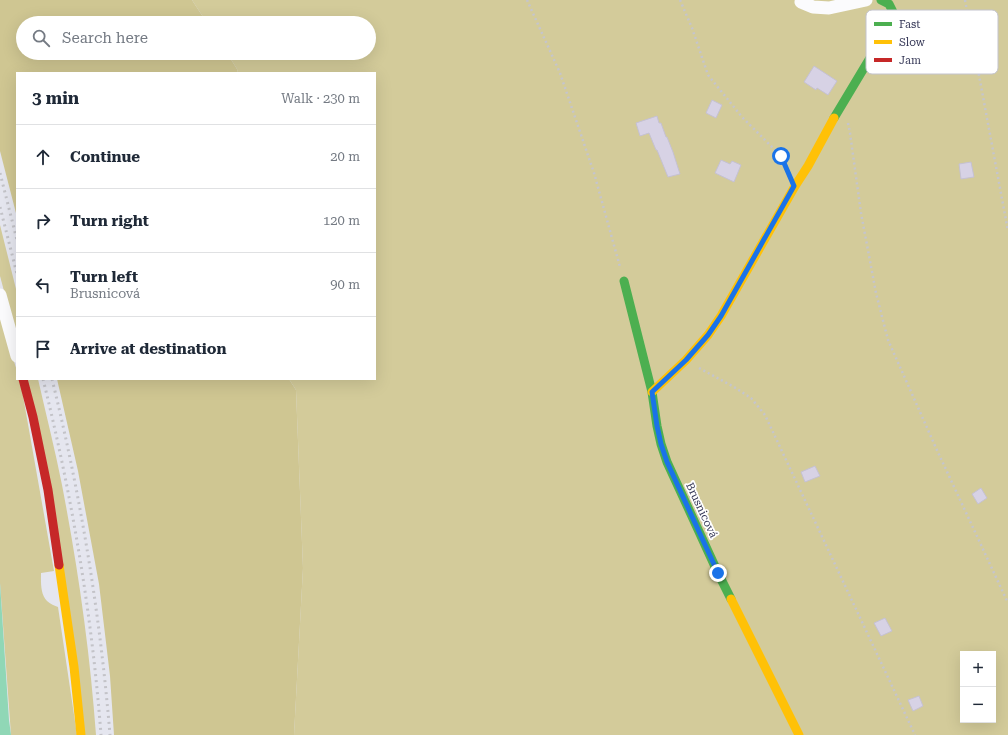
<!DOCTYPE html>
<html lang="en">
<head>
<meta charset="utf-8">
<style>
	body { margin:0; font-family:"Roboto Serif",serif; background:#f6f6f7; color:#1f2937 }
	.controls { position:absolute; right:12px; bottom:12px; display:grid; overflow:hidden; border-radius:0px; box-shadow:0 4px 16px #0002 }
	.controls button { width:36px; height:36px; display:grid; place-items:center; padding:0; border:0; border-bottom:1px solid #e0e1e3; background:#fff; color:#1f2937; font:20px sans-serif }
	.stop { position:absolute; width:12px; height:12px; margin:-9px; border:3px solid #1a73e8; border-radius:50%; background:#fff }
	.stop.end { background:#1a73e8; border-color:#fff; box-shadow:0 1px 4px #0008 }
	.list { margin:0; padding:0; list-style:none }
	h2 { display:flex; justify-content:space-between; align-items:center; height:52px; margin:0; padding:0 16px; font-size:17px }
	h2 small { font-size:13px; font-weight:400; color:#747a83 }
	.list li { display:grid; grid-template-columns:26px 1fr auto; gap:12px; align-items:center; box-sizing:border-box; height:64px; padding:0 16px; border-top:1px solid #e0e1e3 }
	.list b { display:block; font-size:15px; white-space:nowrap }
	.list p { margin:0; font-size:13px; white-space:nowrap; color:#747a83 }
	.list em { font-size:13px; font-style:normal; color:#747a83 }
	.icon { flex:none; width:22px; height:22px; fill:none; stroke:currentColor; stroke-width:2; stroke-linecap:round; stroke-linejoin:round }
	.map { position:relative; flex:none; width:1008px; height:735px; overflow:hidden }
	.search { position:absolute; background:#fff; box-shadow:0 4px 16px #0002; left:16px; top:16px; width:360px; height:44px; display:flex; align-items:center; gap:10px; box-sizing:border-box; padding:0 14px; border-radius:22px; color:#747a83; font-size:15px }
	.panel { position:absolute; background:#fff; box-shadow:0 4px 16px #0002; left:16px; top:72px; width:360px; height:308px; border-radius:0px }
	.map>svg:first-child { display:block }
	.green { fill:#d3cb9a; fill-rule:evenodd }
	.forest { fill:#cfc692 }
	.water { fill:#90d7b6 }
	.building { fill:#d7d2e5; stroke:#c5c1d3 }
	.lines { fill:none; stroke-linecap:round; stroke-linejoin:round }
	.path { stroke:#c5c5cd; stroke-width:2.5; stroke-dasharray:2 3; stroke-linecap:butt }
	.street { stroke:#fbfbfd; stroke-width:13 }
	.fast { stroke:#4caf50; stroke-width:9 }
	.slow { stroke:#ffc107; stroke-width:9 }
	.jam { stroke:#c62828; stroke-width:9 }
	.rail { stroke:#c3c3c8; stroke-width:3; stroke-dasharray:2 4; stroke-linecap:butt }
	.route { stroke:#1a73e8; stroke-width:5 }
	.labels { text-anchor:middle; stroke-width:3.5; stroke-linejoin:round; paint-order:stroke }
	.street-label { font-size:11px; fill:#363857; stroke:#fff }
	.key { fill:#fff; stroke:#c3c3cd; stroke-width:1 }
	.key-label { font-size:11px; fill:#363857 }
</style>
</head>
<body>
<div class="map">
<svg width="1008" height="735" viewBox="0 0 1008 735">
	<rect width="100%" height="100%" fill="#e5e6ef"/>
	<g class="green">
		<path d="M 192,0 L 1008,0 L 1008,735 L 294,735 L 303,568 L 296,390 L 289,379 L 375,379 L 375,73 L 238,73 L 237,69 L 227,53 L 369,53 L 369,23 L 207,23 ZM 963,654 L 993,654 L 993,720 L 963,720 Z"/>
		<polygon points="0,225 17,293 17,340 0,276"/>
		<path d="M 0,317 L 17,371 L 17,379 L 20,379 L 54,571 L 41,573 C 41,581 40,594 47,601 C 50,604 55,606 58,607 L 77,735 L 11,735 L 0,583 Z"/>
		<path d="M 27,379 L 38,379 C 46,414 55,450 62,485 C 78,568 90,651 96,735 L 85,735 Z"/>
	</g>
	<g class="forest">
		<polygon points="0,0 192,0 207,23 23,23 23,53 227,53 237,69 238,73 17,73 17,217 0,151"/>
		<polygon points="57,379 289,379 296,390 303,568 294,735 114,735 110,676 99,584 78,471"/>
	</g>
	<polygon class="water" points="0,583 9,720 11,735 0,735"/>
	<g class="building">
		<polygon points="814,66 837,81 828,95 817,88 816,90 804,82"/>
		<polygon points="712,100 722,105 716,118 706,113"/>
		<polygon points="657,116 659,123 661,123 666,137 667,137 673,152 680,174 668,177 657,150 656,150 649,133 640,136 636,123"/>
		<polygon points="721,160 730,164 732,161 741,165 734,182 715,173"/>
		<polygon points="971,162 974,177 961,179 959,164"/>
		<polygon points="815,466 820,476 805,482 801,472"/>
		<polygon points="981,488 987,498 978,504 972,494"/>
		<polygon points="885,618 892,631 881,636 874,623"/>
		<polygon points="919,696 923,706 913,711 908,700"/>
	</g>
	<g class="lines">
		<g class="path">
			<polyline points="527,0 560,73 594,173 620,267"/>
			<polyline points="680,0 692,28 708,75 742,117 781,156 787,169"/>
			<polyline points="965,0 1008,231"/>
			<polyline points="848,123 850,133 861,213 876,293 888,340 936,448 1008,603"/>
			<polyline points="699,368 734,387 751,398 765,415 915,735"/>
		</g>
		<g class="street">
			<polyline points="802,0 801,2 813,7 829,8 866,0"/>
			<polyline points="0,295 17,356"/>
		</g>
		<g class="fast">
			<polyline points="834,118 891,23 894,14 889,4 881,0"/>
			<polyline points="624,281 652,392 657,426 661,444 667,462 718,573 731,599"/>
		</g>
		<g class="slow">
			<polyline points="652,392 686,360 708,335 721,316 795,186 808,166 834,118"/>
			<polyline points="59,565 74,667 81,735"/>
			<polyline points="731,599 799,735"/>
		</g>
		<polyline class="jam" points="23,379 33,417 48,490 59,565"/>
		<g class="rail">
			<polyline points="0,173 17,240"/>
			<polyline points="0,207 17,274"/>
			<path d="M 43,379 C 72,496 92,615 101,735"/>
			<path d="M 52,379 C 81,497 100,614 110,735"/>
		</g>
	</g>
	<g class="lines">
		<polyline class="route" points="718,573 667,462 661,444 657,426 652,392 686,360 708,335 721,316 794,186 781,156"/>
	</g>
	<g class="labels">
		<g class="street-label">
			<text transform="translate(702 510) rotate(65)" y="4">Brusnicová</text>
		</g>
	</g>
	<rect x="866" y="10" width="132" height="64" rx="6" class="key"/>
	<rect x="874" y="22" width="18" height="4" fill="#4caf50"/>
	<rect x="874" y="40" width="18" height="4" fill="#ffc107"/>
	<rect x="874" y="58" width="18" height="4" fill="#c62828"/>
	<g class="key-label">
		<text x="899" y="28">Fast</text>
		<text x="899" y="46">Slow</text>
		<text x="899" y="64">Jam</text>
	</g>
</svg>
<div class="controls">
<button>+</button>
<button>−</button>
</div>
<div class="stop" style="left:781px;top:156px"></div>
<div class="stop end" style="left:718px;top:573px"></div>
<div class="search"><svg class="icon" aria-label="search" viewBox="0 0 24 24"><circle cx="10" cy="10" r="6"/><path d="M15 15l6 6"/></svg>Search here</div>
<section class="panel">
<h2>3 min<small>Walk · 230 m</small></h2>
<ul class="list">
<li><svg class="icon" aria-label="ahead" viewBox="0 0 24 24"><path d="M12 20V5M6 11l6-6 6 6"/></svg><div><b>Continue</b></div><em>20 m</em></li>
<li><svg class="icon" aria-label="right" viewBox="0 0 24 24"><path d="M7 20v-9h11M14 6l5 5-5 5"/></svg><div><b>Turn right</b></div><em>120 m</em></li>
<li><svg class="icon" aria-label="left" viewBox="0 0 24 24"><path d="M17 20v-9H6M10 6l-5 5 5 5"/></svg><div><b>Turn left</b><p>Brusnicová</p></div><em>90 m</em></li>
<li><svg class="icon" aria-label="arrive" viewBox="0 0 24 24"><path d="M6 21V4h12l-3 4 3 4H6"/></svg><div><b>Arrive at destination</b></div></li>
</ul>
</section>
</div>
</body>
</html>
